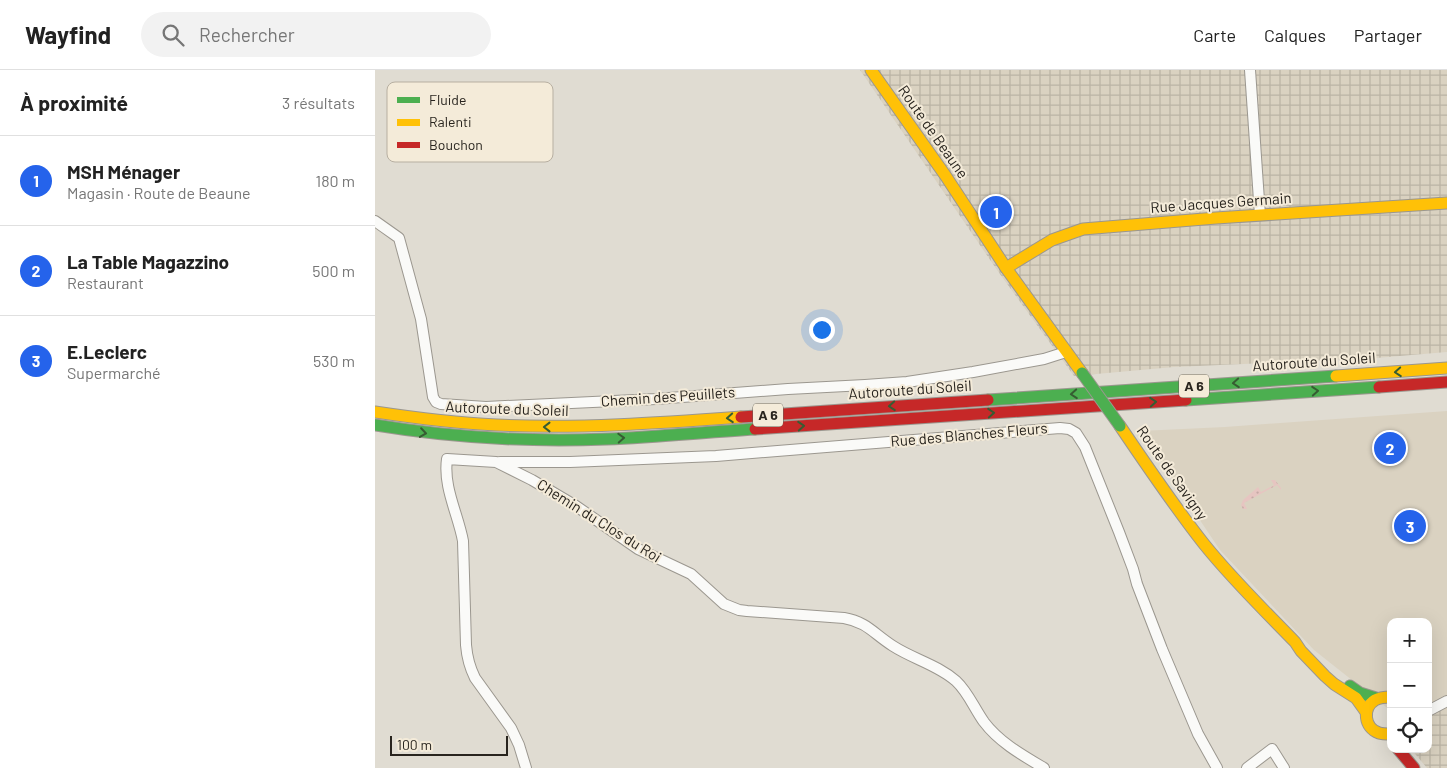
<!DOCTYPE html>
<html lang="fr">
<head>
<meta charset="utf-8">
<style>
	body { margin:0; font-family:Barlow,sans-serif; background:#f2f2f2; color:#222 }
	.controls { position:absolute; right:15px; bottom:15px; display:grid; overflow:hidden; border-radius:10px; box-shadow:0 5px 20px #0002 }
	.controls button { width:45px; height:45px; display:grid; place-items:center; padding:0; border:0; border-bottom:1px solid #e0e0e0; background:#fff; color:#222; font:25px sans-serif }
	.scale { position:absolute; left:15px; bottom:12px; width:118px; box-sizing:border-box; padding-left:5px; border:2px solid #28241e; border-top:0; font-size:14px; line-height:18px; white-space:nowrap; color:#28241e; -webkit-text-stroke:4px #f4ebd9; paint-order:stroke }
	.you { position:absolute; left:446px; top:259px; width:18px; height:18px; margin:-12px; border:4px solid #fff; border-radius:50%; background:#1a73e8; box-shadow:0 0 0 8px #1a73e833 }
	.badge { display:grid; place-items:center; width:32px; height:32px; border-radius:50%; background:#2563eb; color:#fff; font-size:16px; font-weight:700 }
	.pin { position:absolute; translate:-50% -50%; border:2px solid #fff; box-shadow:0 1px 5px #0006 }
	.list { margin:0; padding:0; list-style:none }
	h2 { display:flex; justify-content:space-between; align-items:center; height:65px; margin:0; padding:0 20px; font-size:21px }
	h2 small { font-size:16px; font-weight:400; color:#767676 }
	.list li { display:grid; grid-template-columns:32px 1fr auto; gap:15px; align-items:center; box-sizing:border-box; height:90px; padding:0 20px; border-top:1px solid #e0e0e0 }
	.list b { display:block; font-size:19px; white-space:nowrap }
	.list p { margin:0; font-size:16px; white-space:nowrap; color:#767676 }
	.list em { font-size:16px; font-style:normal; color:#767676 }
	.icon { flex:none; width:28px; height:28px; fill:none; stroke:currentColor; stroke-width:2; stroke-linecap:round; stroke-linejoin:round }
	.map { position:relative; flex:none; width:1072px; height:698px; overflow:hidden }
	header { display:flex; align-items:center; gap:30px; box-sizing:border-box; height:70px; padding:0 25px; background:#fff; border-bottom:1px solid #e0e0e0 }
	header strong { font-size:24px }
	nav { display:flex; gap:28px; margin-inline-start:auto; font-size:18px }
	.search { width:350px; height:45px; background:#f2f2f2; display:flex; align-items:center; gap:12px; box-sizing:border-box; padding:0 18px; border-radius:28px; color:#767676; font-size:19px }
	main { display:flex }
	aside { flex:1; background:#fff }
	.map>svg:first-child { display:block }
	.built { fill:#dad2c1 }
	.industrial { fill:url(#industrial-grid) }
	.grass { fill:url(#grass-dots) }
	.lines { fill:none; stroke-linecap:round; stroke-linejoin:round }
	.street-casing { stroke:#9b978f; stroke-width:12 }
	.fast-casing { stroke:#9b978f; stroke-width:13 }
	.slow-casing { stroke:#9b978f; stroke-width:13 }
	.jam-casing { stroke:#9b978f; stroke-width:13 }
	.street { stroke:#fafaf8; stroke-width:10 }
	.fast { stroke:#4caf50; stroke-width:11 }
	.slow { stroke:#ffc107; stroke-width:11 }
	.jam { stroke:#c62828; stroke-width:11 }
	.fast-bridge-casing { stroke:#9b978f; stroke-width:13; stroke-linecap:butt }
	.fast-bridge { stroke:#4caf50; stroke-width:11 }
	.oneway { stroke:#365c32 }
	.labels { text-anchor:middle; stroke-width:4; stroke-linejoin:round; paint-order:stroke }
	.shield { fill:#f4ebd9; stroke:#656056; stroke-width:1 }
	.shield-label { font-size:14px; font-weight:bold; fill:#28241e }
	.street-label { font-size:15px; fill:#28241e; stroke:#f4ebd9 }
	.key { fill:#f4ebd9; stroke:#b7afa1; stroke-width:1 }
	.key-label { font-size:14px; fill:#28241e }
</style>
</head>
<body>
<header>
<strong>Wayfind</strong>
<div class="search"><svg class="icon" aria-label="search" viewBox="0 0 24 24"><circle cx="10" cy="10" r="6"/><path d="M15 15l6 6"/></svg>Rechercher</div>
<nav><a>Carte</a><a>Calques</a><a>Partager</a></nav>
</header>
<main>
<aside>
<h2>À proximité<small>3 résultats</small></h2>
<ul class="list">
<li><span class="badge">1</span><div><b>MSH Ménager</b><p>Magasin · Route de Beaune</p></div><em>180 m</em></li>
<li><span class="badge">2</span><div><b>La Table Magazzino</b><p>Restaurant</p></div><em>500 m</em></li>
<li><span class="badge">3</span><div><b>E.Leclerc</b><p>Supermarché</p></div><em>530 m</em></li>
</ul>
</aside>
<div class="map">
<svg width="1072" height="698" viewBox="0 0 1072 698">
	<defs>
		<pattern id="industrial-grid" width="8" height="8" patternUnits="userSpaceOnUse" patternTransform="scale(1.25)"><rect width="8" height="8" fill="#dad2c1"/><path d="M0 4h8M4 0v8" fill="none" stroke="#bbb4a5"/></pattern>
		<pattern id="grass-dots" width="8" height="8" patternUnits="userSpaceOnUse" patternTransform="scale(1.25)"><rect width="8" height="8" fill="#e6c5c1"/><path d="M2 2h.1M6 6h.1" fill="none" stroke="#c5a9a5" stroke-width="1.8" stroke-linecap="round"/></pattern>
	</defs>
	<rect width="100%" height="100%" fill="#e0dcd2"/>
	<polygon class="built" points="1072,341 1072,636 1053,646 1053,552 1016,552 1016,641 939,580 845,480 765,361 850,357"/>
	<g class="industrial">
		<polygon points="485,0 1072,0 1072,282 1001,288 799,297 699,306 622,200"/>
		<polygon points="1072,636 1072,698 1052,698 1036,679 1053,679 1053,646"/>
	</g>
	<polygon class="grass" points="896,410 900,410 906,418 906,420 902,415 869,433 872,439 868,439 866,435 868,430 883,417 886,422 899,415"/>
	<g class="lines">
		<g class="street-casing">
			<g id="street">
				<polyline points="875,0 885,145"/>
				<polyline points="0,151 24,168 46,249 58,327 61,332 66,334 111,337 281,329 413,319 490,315 532,312 598,302 669,289 691,282"/>
				<polyline points="125,392 195,392 341,386 685,358 694,359 701,363 710,377 744,462 758,499 762,514 787,579 823,664 842,698"/>
				<polyline points="1053,641 1072,631"/>
				<path d="M 151,698 L 144,675 L 136,658 L 100,608 C 95,598 92,587 91,575 L 88,471 C 83,444 68,417 72,389 L 121,392 L 157,410 L 201,436 L 263,479 L 316,504 L 349,534 L 364,540 L 372,541 L 469,548 C 492,552 499,564 518,576 C 538,589 563,595 581,611 C 593,622 599,638 609,652 C 624,672 647,685 669,698"/>
				<polyline points="872,698 897,679 909,698"/>
			</g>
		</g>
		<g class="fast-casing">
			<g id="fast">
				<polyline points="613,330 961,306"/>
				<polyline points="811,330 1004,317"/>
				<path d="M 0,355 C 77,368 154,372 232,369 C 281,367 331,362 380,359"/>
				<polyline points="975,616 985,623 1001,628"/>
			</g>
		</g>
		<g class="slow-casing">
			<g id="slow">
				<polyline points="496,0 570,105 631,198 707,303"/>
				<polyline points="631,198 677,170 708,159 841,148 1072,133"/>
				<polyline points="961,306 1072,298"/>
				<path d="M 0,342 C 40,348 81,353 122,355 C 203,359 285,353 366,347"/>
				<path d="M 745,356 C 772,396 799,436 829,474 C 857,509 889,540 920,572 L 926,581 L 950,606 L 959,614 L 981,628 L 991,642"/>
				<path d="M 1016,627 C 1010,627 1005,627 1000,630 C 987,638 989,658 1004,663 C 1007,664 1012,664 1016,664"/>
			</g>
		</g>
		<g class="jam-casing">
			<g id="jam">
				<polyline points="1004,317 1072,312"/>
				<polyline points="366,347 613,330"/>
				<polyline points="380,359 811,330"/>
				<polyline points="1023,679 1039,698"/>
			</g>
		</g>
		<use href="#street" class="street"/>
		<use href="#fast" class="fast"/>
		<use href="#slow" class="slow"/>
		<use href="#jam" class="jam"/>
		<g class="fast-bridge-casing">
			<polyline id="fast-bridge" points="707,303 745,356"/>
		</g>
		<use href="#fast-bridge" class="fast-bridge"/>
	</g>
	<defs><path id="oneway-chevron" d="M-2-3.5L2.5 0L-2 3.5" fill="none" stroke-width="1.6" stroke-linecap="round" stroke-linejoin="round" transform="scale(1.25)"/></defs>
	<g class="oneway">
		<use href="#oneway-chevron" transform="translate(1023 302) rotate(176)"/>
		<use href="#oneway-chevron" transform="translate(861 313) rotate(176)"/>
		<use href="#oneway-chevron" transform="translate(940 321) rotate(-4)"/>
		<use href="#oneway-chevron" transform="translate(699 324) rotate(176)"/>
		<use href="#oneway-chevron" transform="translate(778 332) rotate(-4)"/>
		<use href="#oneway-chevron" transform="translate(517 336) rotate(176)"/>
		<use href="#oneway-chevron" transform="translate(616 343) rotate(-4)"/>
		<use href="#oneway-chevron" transform="translate(355 348) rotate(176)"/>
		<use href="#oneway-chevron" transform="translate(426 356) rotate(-4)"/>
		<use href="#oneway-chevron" transform="translate(172 357) rotate(180)"/>
		<use href="#oneway-chevron" transform="translate(48 363) rotate(8)"/>
		<use href="#oneway-chevron" transform="translate(246 368) rotate(-3)"/>
	</g>
	<g class="labels">
		<g class="shield">
			<rect x="804" y="304.5" width="30" height="23" rx="4"/>
			<rect x="378" y="333.5" width="30" height="23" rx="4"/>
		</g>
		<g class="shield-label">
			<text x="819" y="321">A 6</text>
			<text x="393" y="350">A 6</text>
		</g>
		<g class="street-label">
			<text transform="translate(558 62) rotate(55)" y="5">Route de Beaune</text>
			<text transform="translate(846 133) rotate(-4)" y="5">Rue Jacques Germain</text>
			<text transform="translate(939 292) rotate(-4)" y="5">Autoroute du Soleil</text>
			<text transform="translate(535 320) rotate(-4)" y="5">Autoroute du Soleil</text>
			<text transform="translate(293 327) rotate(-4)" y="5">Chemin des Peuillets</text>
			<text transform="translate(132 339) rotate(2)" y="5">Autoroute du Soleil</text>
			<text transform="translate(594 365) rotate(-5)" y="5">Rue des Blanches Fleurs</text>
			<text transform="translate(797 403) rotate(55)" y="5">Route de Savigny</text>
			<text transform="translate(224 451) rotate(32)" y="5">Chemin du Clos du Roi</text>
		</g>
	</g>
	<rect x="12" y="12" width="166" height="80" rx="8" class="key"/>
	<rect x="22" y="27" width="23" height="6" fill="#4caf50"/>
	<rect x="22" y="49" width="23" height="7" fill="#ffc107"/>
	<rect x="22" y="72" width="23" height="6" fill="#c62828"/>
	<g class="key-label">
		<text x="54" y="35">Fluide</text>
		<text x="54" y="57">Ralenti</text>
		<text x="54" y="80">Bouchon</text>
	</g>
</svg>
<div class="controls">
<button>+</button>
<button>−</button>
<button><svg class="icon" aria-label="locate" viewBox="0 0 24 24"><circle cx="12" cy="12" r="6"/><path d="M12 2v4M12 18v4M2 12h4M18 12h4"/></svg></button>
</div>
<div class="scale">100 m</div>
<div class="you"></div>
<div class="pin badge" style="left:621px;top:142px">1</div>
<div class="pin badge" style="left:1015px;top:378px">2</div>
<div class="pin badge" style="left:1035px;top:456px">3</div>
</div>
</main>
</body>
</html>
